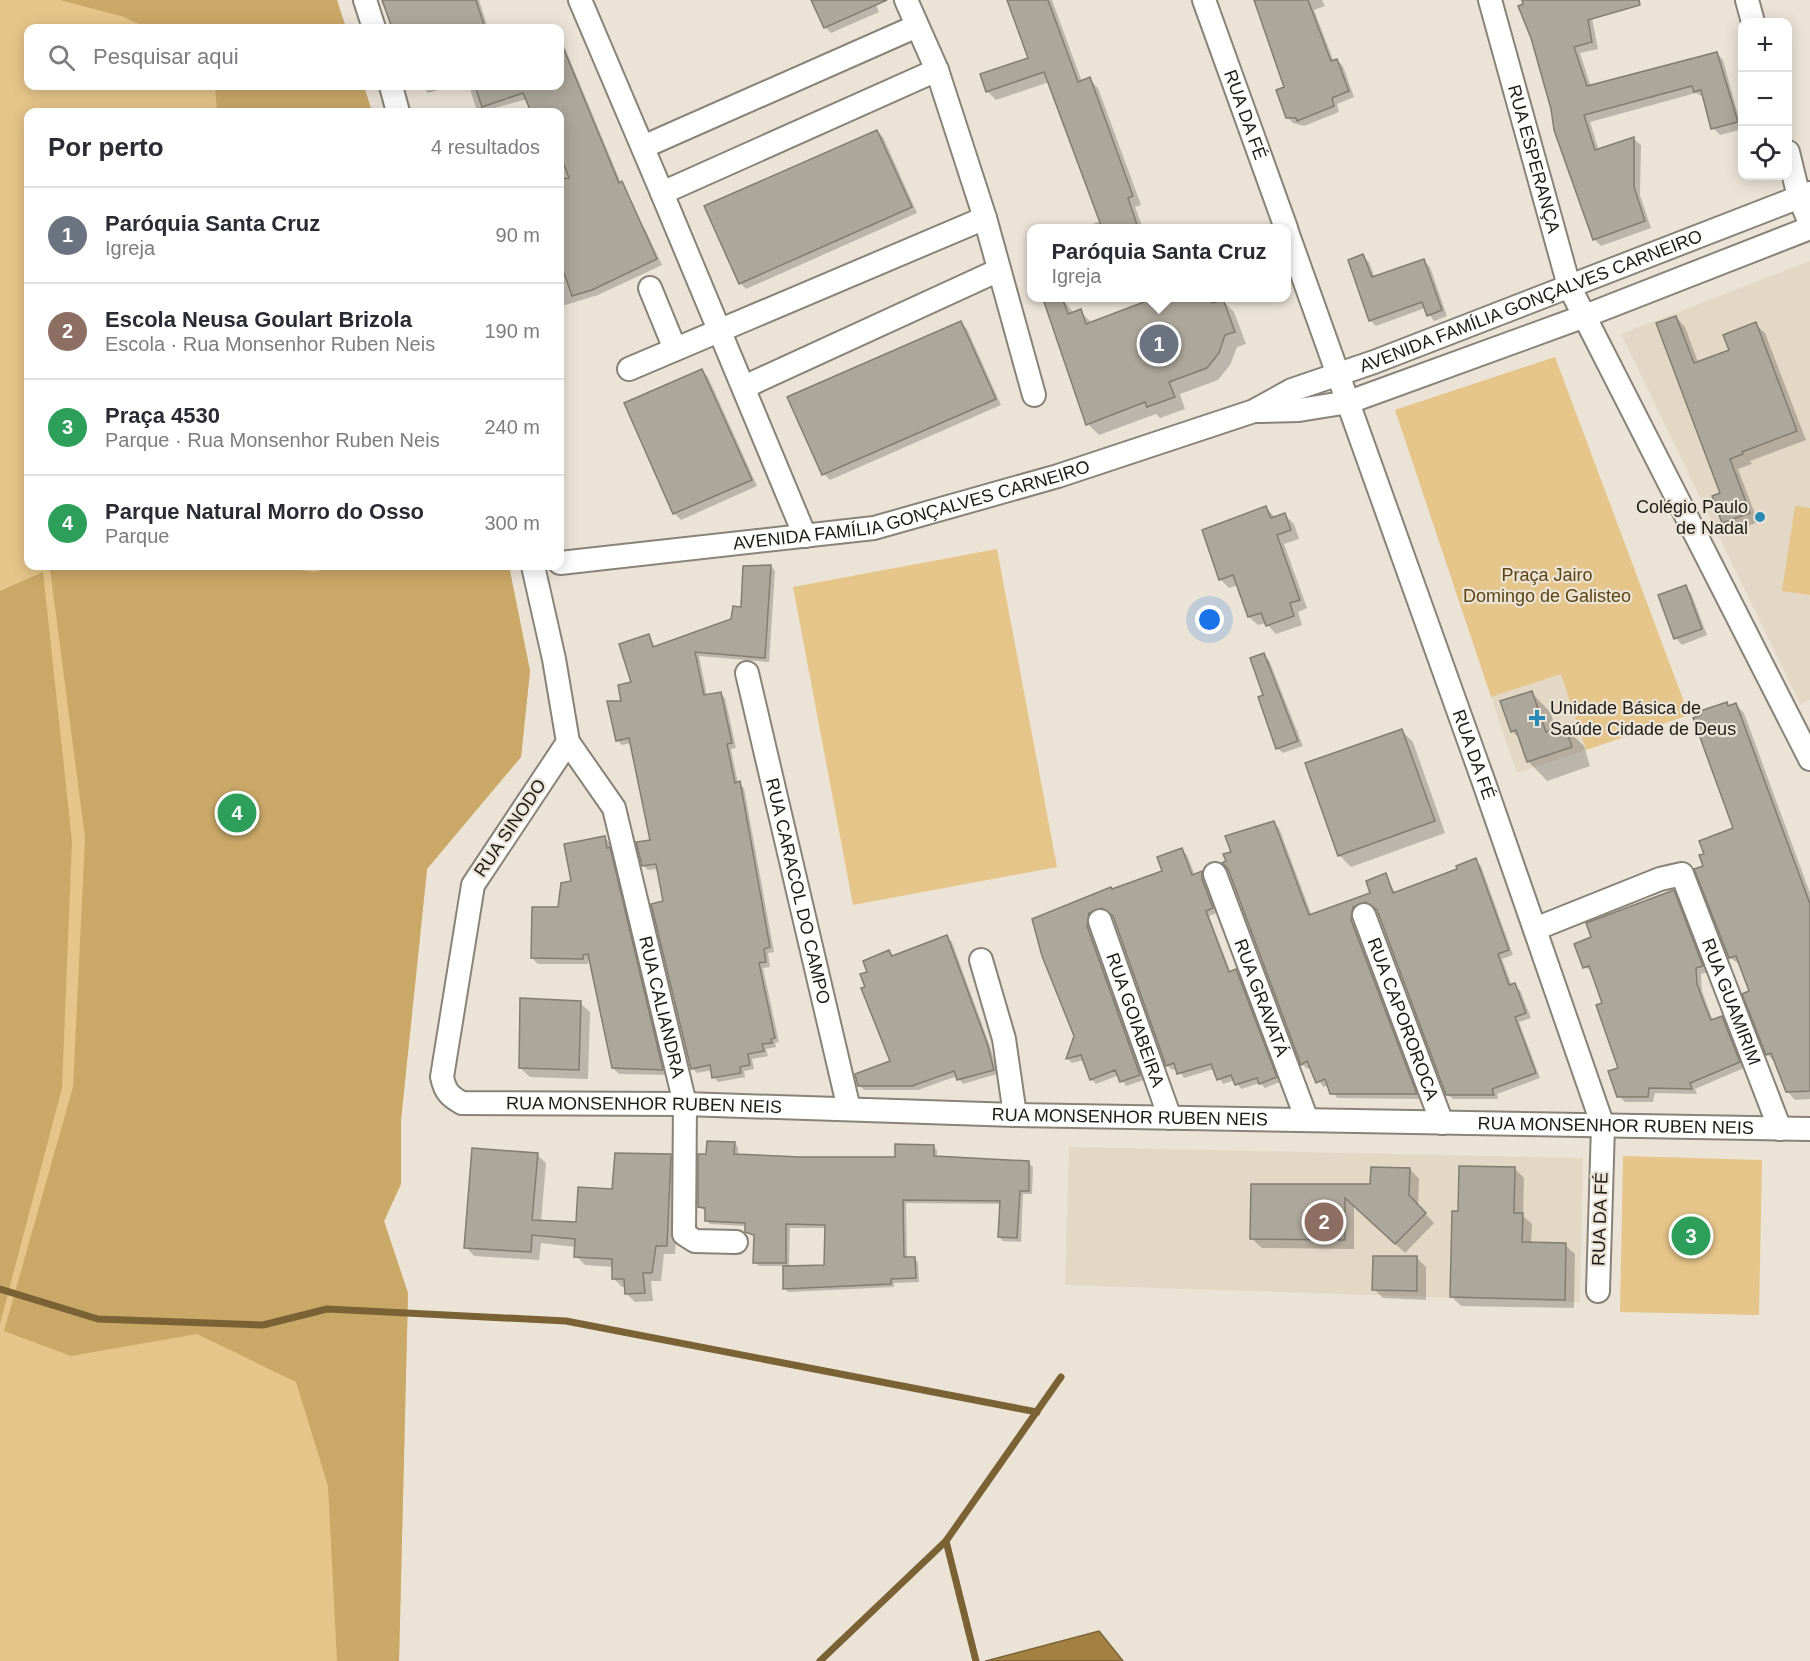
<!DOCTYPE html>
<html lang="pt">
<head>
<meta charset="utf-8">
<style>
	body { margin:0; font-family:Helvetica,sans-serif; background:#f2f2f3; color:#2b2b33 }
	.controls { position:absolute; right:18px; top:18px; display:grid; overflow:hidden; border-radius:12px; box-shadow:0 3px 15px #0003 }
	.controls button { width:54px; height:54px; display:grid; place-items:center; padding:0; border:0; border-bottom:2px solid #e1e1e2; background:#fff; color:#2b2b33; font:30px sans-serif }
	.you { position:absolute; left:1210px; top:620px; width:21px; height:21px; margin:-15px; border:4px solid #fff; border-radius:50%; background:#1a73e8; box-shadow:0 0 0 9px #1a73e833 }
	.badge { display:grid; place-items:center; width:39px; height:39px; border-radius:50%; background:#1a73e8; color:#fff; font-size:20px; font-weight:700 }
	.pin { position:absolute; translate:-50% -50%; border:3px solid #fff; box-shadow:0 2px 6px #0006 }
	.popup { position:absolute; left:1027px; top:224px; width:264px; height:78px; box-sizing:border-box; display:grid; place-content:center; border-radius:12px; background:#fff; filter:drop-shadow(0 2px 4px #0005); font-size:20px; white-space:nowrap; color:#7c7c81 }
	.popup b { font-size:22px; color:#2b2b33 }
	.popup::after { content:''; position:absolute; left:50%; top:100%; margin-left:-12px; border:12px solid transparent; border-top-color:#fff }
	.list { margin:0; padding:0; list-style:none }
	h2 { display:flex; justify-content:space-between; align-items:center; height:78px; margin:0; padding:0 24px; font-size:26px }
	h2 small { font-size:20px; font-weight:400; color:#7c7c81 }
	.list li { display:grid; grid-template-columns:39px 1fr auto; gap:18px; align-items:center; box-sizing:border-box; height:96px; padding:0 24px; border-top:2px solid #e1e1e2 }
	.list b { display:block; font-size:22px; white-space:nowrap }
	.list p { margin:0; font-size:20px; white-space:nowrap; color:#7c7c81 }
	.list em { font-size:20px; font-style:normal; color:#7c7c81 }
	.icon { flex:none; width:33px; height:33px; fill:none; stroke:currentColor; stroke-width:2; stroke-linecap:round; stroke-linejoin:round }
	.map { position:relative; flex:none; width:1810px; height:1661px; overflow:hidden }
	.search { position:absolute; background:#fff; box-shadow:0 3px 15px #0003; left:24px; top:24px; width:540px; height:66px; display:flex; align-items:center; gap:15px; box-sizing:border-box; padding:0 21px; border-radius:12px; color:#7c7c81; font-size:22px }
	.panel { position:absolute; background:#fff; box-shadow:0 3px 15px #0003; left:24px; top:108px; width:540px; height:462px; border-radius:12px }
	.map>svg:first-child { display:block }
	.built { fill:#e3d8c5 }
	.green { fill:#e5c589 }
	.forest { fill:#caa868 }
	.water { fill:#a28142; stroke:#7a6235; stroke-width:1.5 }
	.shadow { fill:#0003; fill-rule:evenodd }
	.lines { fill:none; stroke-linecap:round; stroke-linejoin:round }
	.stream { stroke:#7a6235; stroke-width:7 }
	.building { fill:#ada69a; stroke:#837d71; stroke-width:1.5 }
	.minor-casing { stroke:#898377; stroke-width:26 }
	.minor { stroke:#fff; stroke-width:22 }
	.poi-dot { fill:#2a8ab5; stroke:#ebe3d6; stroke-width:2 }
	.labels { text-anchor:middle; stroke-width:4.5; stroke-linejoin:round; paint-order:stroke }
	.street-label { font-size:18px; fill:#1e1b17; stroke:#ebe3d6 }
	.poi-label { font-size:18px; fill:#1e1b17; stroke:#ebe3d6; text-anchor:end }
	.park-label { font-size:18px; fill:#5b4411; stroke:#ebe3d6 }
</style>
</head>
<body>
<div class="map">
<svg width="1810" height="1661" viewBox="0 0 1810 1661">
	<rect width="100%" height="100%" fill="#ebe3d6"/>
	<g class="built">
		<polygon points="1810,261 1810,700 1800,704 1621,334"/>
		<polygon points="1561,674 1586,750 1517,773 1491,697"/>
		<polygon points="1069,1147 1583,1158 1580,1302 1065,1285"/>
	</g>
	<g class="green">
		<polygon points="0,0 337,0 346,28 28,28 28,86 364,86 372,112 28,112 28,566 509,566 530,671 521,757 427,869 401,1120 401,1184 384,1221 408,1293 399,1661 0,1661"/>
		<polygon points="1555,357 1689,715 1586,750 1561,674 1491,697 1395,410"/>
		<polygon points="1795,506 1810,508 1810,595 1782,591"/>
		<polygon points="997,549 1057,867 853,905 793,587"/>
		<polygon points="1623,1156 1762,1160 1759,1315 1620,1312"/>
	</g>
	<g class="forest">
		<polygon points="60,0 337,0 346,28 147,28 124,17"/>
		<polygon points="215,86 364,86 372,112 217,112"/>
		<polygon points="58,566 273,566 314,572 346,566 509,566 530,671 521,757 427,869 401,1120 401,1184 384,1221 408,1293 399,1661 337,1661 328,1486 296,1382 197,1334 71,1356 4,1331 73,1087 85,838 50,569"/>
		<polygon points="43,572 72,841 62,1088 0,1324 0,591"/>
	</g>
	<polygon class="water" points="1099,1631 1123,1661 985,1661 986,1661"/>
	<g class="shadow">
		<polygon points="384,0 479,0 488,28 409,28"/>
		<polygon points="813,0 874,0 879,12 831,33 825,27"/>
		<polygon points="1008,0 1052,0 1082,82 1089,79 1098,88 1141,205 1135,207 1143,228 1095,228 1094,223 1101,221 1049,82 996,100 987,91 1030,58"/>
		<polygon points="1256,0 1322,0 1325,6 1314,10 1334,62 1337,60 1343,66 1354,97 1337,104 1339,112 1304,126 1293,123 1287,117 1286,88"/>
		<polygon points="1523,0 1581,0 1592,18 1598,49 1580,53 1591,87 1717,53 1723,60 1742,129 1720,135 1713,128 1705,98 1696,93 1590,122 1599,151 1634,139 1641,145 1640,195 1651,228 1601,246 1594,239 1553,109"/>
		<polygon points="560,36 628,200 560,218 560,112 533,112 527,99 481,112 476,108 469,86 560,86"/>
		<polygon points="422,86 453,86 428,93"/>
		<polygon points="877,131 883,137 917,213 746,289 740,283"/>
		<polygon points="639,223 645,229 662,265 598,295 562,306 560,304 560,247"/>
		<polygon points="1363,256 1369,262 1375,278 1424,261 1430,267 1447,316 1434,321 1425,308 1376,326 1370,320"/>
		<polygon points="1061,298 1074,313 1080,311 1092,323 1223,301 1234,312 1246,344 1237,347 1230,365 1218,380 1180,394 1185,409 1160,418 1156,414 1099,435 1088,424"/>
		<polygon points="1676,317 1685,327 1698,362 1731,351 1755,324 1765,333 1806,440 1750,461 1752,464 1738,469 1758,522 1733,532 1723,522 1722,493"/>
		<polygon points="961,323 967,329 1001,405 830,480 824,474"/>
		<polygon points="702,371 708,377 757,486 681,520 675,514 626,404"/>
		<polygon points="1266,508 1275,517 1285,515 1294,524 1299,539 1284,544 1307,608 1298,612 1302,625 1276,634 1266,623 1258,625 1249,617 1238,585 1229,588 1220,579"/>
		<polygon points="771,566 775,571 769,662 699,656 707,696 720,693 725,698 736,748 731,749 738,783 744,788 774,952 768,953 770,967 763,968 779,1042 775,1043 776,1047 766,1049 768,1056 752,1059 754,1069 744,1071 745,1077 718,1082 714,1077 713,1070 697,1073 692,1068 658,869 648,870 643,865 652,841 631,743 622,745 617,740 623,703 633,683 649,636 656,648 733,621"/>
		<polygon points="1685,587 1691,593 1707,635 1682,645 1676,638 1660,596"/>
		<polygon points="1263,655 1269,660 1303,746 1283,753 1277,748 1265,696"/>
		<polygon points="1531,692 1550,712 1557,730 1564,727 1584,746 1590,766 1547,781 1528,761 1520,739 1512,731"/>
		<polygon points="1727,704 1730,707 1736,705 1744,713 1810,893 1810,1099 1795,1100 1787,1091 1775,1062 1767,1054 1741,965 1730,958 1705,866 1706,854 1735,829"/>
		<polygon points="1402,731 1413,742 1445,833 1351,867 1339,855"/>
		<polygon points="1274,823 1279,828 1312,916 1372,894 1385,875 1396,894 1459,870 1475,860 1481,866 1513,955 1502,959 1512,986 1520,990 1531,1018 1519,1022 1540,1078 1497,1094 1498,1099 1453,1099 1447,1094 1379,911 1372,906 1358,912 1356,926 1421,1099 1337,1098 1329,1085 1323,1087 1311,1067 1307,1069 1302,1064 1233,853"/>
		<polygon points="604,837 610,843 668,1075 619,1074 613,1068 589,956 588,964 538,964 532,958 573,882"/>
		<polygon points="1182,850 1187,855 1195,875 1202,872 1206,877 1217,913 1209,916 1231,973 1236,971 1241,976 1280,1082 1265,1088 1260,1083 1241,1089 1235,1080 1223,1084 1214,1069 1184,1078 1177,1068 1172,1070 1167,1065 1114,917 1109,912 1095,916 1092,931 1144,1080 1126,1086 1119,1075 1096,1084 1091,1079 1084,1060 1072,1063 1068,1059 1076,1036 1044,955 1112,890 1164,872"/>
		<polygon points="1673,892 1679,897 1708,972 1701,974 1702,991 1713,1021 1722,1017 1727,1023 1744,1068 1695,1089 1697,1094 1655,1093 1653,1102 1625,1102 1619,1096 1620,1068 1604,1004 1593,972 1585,967 1593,938"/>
		<polygon points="947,937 952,942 991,1049 997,1074 963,1084 957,1076 918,1090 864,1090 859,1085 892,1061 866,987 869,972 889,952 894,957"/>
		<polygon points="580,1003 590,1012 588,1079 530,1077 520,1068"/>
		<path d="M 734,1143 L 738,1147 L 738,1156 L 897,1159 L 933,1147 L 937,1150 L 937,1158 L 1029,1163 L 1033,1167 L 1032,1194 L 1023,1194 L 1021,1242 L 1003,1241 L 999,1237 L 1001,1204 L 906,1203 L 907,1259 L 914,1259 L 918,1262 L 919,1282 L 894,1283 L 894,1287 L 788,1292 L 785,1288 L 784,1266 L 759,1266 L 755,1262 L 755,1237 L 746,1231 L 746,1226 L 710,1224 L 706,1220 L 706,1211 L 699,1207 L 708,1155 ZM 790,1228 L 826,1228 L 826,1266 L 789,1267 Z"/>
		<polygon points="537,1155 546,1163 541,1222 578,1224 614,1191 670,1155 679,1164 675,1254 664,1254 661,1281 651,1281 653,1301 635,1302 626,1293 626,1287 622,1287 613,1278 613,1267 585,1265 576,1256 576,1247 541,1243 539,1260 474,1256 466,1247"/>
		<polygon points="1410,1169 1419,1179 1418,1206 1434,1223 1405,1253 1354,1205 1354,1249 1262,1248 1252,1239"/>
		<polygon points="1515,1169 1524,1178 1523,1216 1532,1224 1531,1244 1565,1245 1575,1254 1574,1308 1461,1306 1452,1297 1459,1213"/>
		<polygon points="1417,1258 1426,1267 1426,1300 1383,1298 1374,1289"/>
	</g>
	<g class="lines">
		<g class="stream">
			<polyline points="0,1289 98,1319 263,1325 327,1309 566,1321 1037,1412"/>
			<polyline points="946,1541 976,1661"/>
			<polyline points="820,1661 946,1541 1061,1377"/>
		</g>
	</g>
	<g class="building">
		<polygon points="382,0 476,0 485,28 392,28"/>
		<polygon points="811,0 887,0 824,28"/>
		<polygon points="1007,0 1048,0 1078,82 1090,77 1133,196 1128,198 1138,228 1102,228 1044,72 986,92 980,74 1028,58"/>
		<polygon points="1254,0 1308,0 1331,61 1337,59 1349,91 1332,98 1334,106 1297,121 1296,118 1286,118 1276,90 1284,87"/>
		<polygon points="1522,0 1639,0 1640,5 1588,20 1592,42 1574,47 1587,86 1717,52 1738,122 1711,129 1701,90 1694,92 1692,86 1584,115 1595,150 1634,137 1634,187 1645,221 1593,240 1554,130 1551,109 1531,38 1518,6 1523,4"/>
		<polygon points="560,40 619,183 622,181 657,259 592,290 572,296 560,261 560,179 569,178 560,154 560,112 531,112 523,93 482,107 475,86 560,86"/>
		<polygon points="877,130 912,207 739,284 704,206"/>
		<polygon points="1363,254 1372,277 1424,259 1442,310 1427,316 1422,302 1369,321 1348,260"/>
		<polygon points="1056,297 1062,297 1068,314 1081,309 1086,324 1157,297 1204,297 1213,303 1223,299 1235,332 1225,335 1219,353 1207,368 1169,382 1175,397 1147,407 1145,402 1086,425 1044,302"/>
		<polygon points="1676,316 1694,363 1729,350 1723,335 1756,322 1797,431 1742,452 1743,454 1730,459 1750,513 1722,523 1712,496 1720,493 1656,323"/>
		<polygon points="961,321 996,399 822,475 787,397"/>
		<polygon points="702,369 752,480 673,514 624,403"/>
		<polygon points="1266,506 1271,518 1285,513 1291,530 1277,535 1300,600 1290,603 1294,616 1266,626 1261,613 1248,617 1233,575 1219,580 1202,530"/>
		<polygon points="771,565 765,658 695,652 704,695 721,692 732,743 727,744 735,783 740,781 770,947 764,949 766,962 759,963 775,1038 771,1039 772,1043 762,1044 764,1051 748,1054 750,1065 740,1067 741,1073 712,1078 710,1065 691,1069 651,904 663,901 656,864 642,866 636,842 650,840 629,738 616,741 607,701 621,701 618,685 631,682 619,644 649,634 653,647 731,619 733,606 741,607 743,566"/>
		<polygon points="1686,585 1702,629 1674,639 1658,595"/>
		<polygon points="1264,653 1298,741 1276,749 1258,697 1263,695 1250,658"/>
		<polygon points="1532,691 1546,732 1565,725 1572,747 1527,762 1516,730 1511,732 1500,701"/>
		<polygon points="1727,702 1728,706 1736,703 1810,904 1810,1091 1786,1092 1771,1053 1766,1055 1742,994 1749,991 1736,956 1729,958 1694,869 1703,866 1699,855 1704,854 1699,841 1733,828 1693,718 1701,715 1700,711"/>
		<polygon points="1402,729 1435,821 1338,856 1305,763"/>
		<polygon points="1274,821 1309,915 1370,893 1366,881 1386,873 1393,893 1457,869 1456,866 1476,858 1509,950 1498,954 1509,985 1515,983 1526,1013 1515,1017 1536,1073 1492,1089 1494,1095 1446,1095 1377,910 1366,902 1353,907 1351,920 1417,1094 1330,1094 1325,1079 1316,1083 1307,1061 1301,1065 1228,869 1222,863 1226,861 1223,854 1231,852 1225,836"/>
		<polygon points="605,836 607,848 610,847 663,1070 612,1068 588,954 583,955 583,959 531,958 532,907 558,907 561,883 571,881 564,844"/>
		<polygon points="1182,848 1192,875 1202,871 1202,879 1213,908 1206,911 1229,972 1236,969 1277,1077 1259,1084 1257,1078 1235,1085 1231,1075 1217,1080 1211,1064 1177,1074 1174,1063 1166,1066 1113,916 1102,908 1089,913 1087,926 1140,1075 1120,1082 1115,1070 1090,1080 1081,1055 1066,1059 1074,1036 1042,956 1032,919 1111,887 1112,889 1162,871 1157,857"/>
		<polygon points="1674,890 1703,966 1696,968 1697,984 1706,1008 1711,1020 1722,1016 1740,1062 1690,1083 1692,1089 1649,1088 1648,1097 1617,1097 1608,1071 1618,1068 1596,1005 1602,1003 1589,966 1583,968 1574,944 1591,937 1586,923"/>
		<polygon points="947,935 987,1043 994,1070 957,1080 954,1071 912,1086 858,1086 855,1074 890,1061 861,988 865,987 860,974 867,972 863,961 889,950 892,956"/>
		<polygon points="520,998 581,1001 579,1070 519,1068"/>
		<polygon points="707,1141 735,1142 734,1154 800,1157 895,1157 895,1144 934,1145 934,1156 1029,1161 1029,1191 1020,1191 1017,1238 998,1237 1000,1201 903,1200 904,1257 915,1257 916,1278 891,1279 891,1284 783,1289 783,1266 824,1265 825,1225 786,1224 786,1263 753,1263 754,1235 745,1232 745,1223 705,1221 705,1208 698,1207 698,1154 706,1154"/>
		<polygon points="472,1148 538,1153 532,1220 576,1222 578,1187 612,1189 615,1153 671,1154 667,1246 656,1246 652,1273 643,1273 645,1293 625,1294 624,1279 612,1279 612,1259 574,1257 575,1239 532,1235 531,1252 464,1248"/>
		<polygon points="1459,1166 1515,1167 1514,1213 1523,1213 1522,1242 1566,1243 1565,1300 1450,1297 1452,1211 1458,1211"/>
		<polygon points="1371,1167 1410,1168 1409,1195 1426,1213 1395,1244 1345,1198 1345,1240 1250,1239 1251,1184 1370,1184"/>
		<polygon points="1373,1256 1417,1256 1417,1291 1372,1290"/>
	</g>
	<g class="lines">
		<g class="minor-casing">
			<g id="minor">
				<polyline points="365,0 374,28"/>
				<polyline points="580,0 662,193"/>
				<polyline points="906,0 937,70"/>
				<path id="s1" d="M 1204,0 L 1286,228"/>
				<path id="s2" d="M 1490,0 L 1569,286 L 1810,759"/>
				<polyline points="1747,0 1753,22"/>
				<polyline points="391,86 398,112"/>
				<polyline points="643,147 917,26"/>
				<polyline points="1788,152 1799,197 1810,223"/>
				<path id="s3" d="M 1286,229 L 1483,780 L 1603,1126 L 1598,1291"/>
				<polyline points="650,288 675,349"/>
				<polyline points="629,369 985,218"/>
				<polyline points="744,387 999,270"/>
				<polyline points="1258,411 1299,410 1349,402 1585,316 1810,228"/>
				<polyline points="805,536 662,193 937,70 985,218 1034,395"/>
				<path id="s4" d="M 560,563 L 874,528 L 1058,476 L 1254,411 L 1292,390 L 1374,362 L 1810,193"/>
				<path id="s5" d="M 533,566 L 554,659 L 568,742 L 473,885 L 442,1077 C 445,1091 449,1096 462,1103 L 685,1104 L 1015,1115 L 1810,1129"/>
				<path id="s6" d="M 747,673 L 849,1109"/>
				<path id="s7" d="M 568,742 L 614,808 L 685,1104 L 684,1234 L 695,1241 L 736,1242"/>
				<path id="s8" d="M 1215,874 L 1307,1120"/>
				<path id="s9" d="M 1364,915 L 1442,1123"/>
				<path id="s10" d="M 1100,921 L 1170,1118"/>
				<path id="s11" d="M 1535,929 L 1660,879 L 1682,874 L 1780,1129"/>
				<polyline points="981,960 1004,1039 1015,1115"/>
			</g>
		</g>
		<use href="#minor" class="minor"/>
	</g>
	<g class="poi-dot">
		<circle cx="1760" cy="517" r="6"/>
		<path d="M1534 709h6v6h6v6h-6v6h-6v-6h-6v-6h6z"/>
	</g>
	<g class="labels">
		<g class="street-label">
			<text dy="6" stroke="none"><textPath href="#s1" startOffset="122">RUA DA FÉ</textPath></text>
			<text dy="6" stroke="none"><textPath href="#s2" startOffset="165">RUA ESPERANÇA</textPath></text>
			<text dy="6" stroke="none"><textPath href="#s4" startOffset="1012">AVENIDA FAMÍLIA GONÇALVES CARNEIRO</textPath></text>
			<text dy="6" stroke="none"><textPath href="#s4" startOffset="357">AVENIDA FAMÍLIA GONÇALVES CARNEIRO</textPath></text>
			<text dy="6" stroke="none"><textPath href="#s3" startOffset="558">RUA DA FÉ</textPath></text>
			<text transform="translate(510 828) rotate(-56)" y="6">RUA SINODO</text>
			<text dy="6" stroke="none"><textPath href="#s6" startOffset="224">RUA CARACOL DO CAMPO</textPath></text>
			<text dy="6" stroke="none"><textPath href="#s8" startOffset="132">RUA GRAVATÁ</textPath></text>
			<text dy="6" stroke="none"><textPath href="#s11" startOffset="294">RUA GUAMIRIM</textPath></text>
			<text dy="6" stroke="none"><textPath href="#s7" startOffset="285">RUA CALIANDRA</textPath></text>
			<text dy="6" stroke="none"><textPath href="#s9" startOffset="111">RUA CAPOROROCA</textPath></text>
			<text dy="6" stroke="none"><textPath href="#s10" startOffset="105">RUA GOIABEIRA</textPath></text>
			<text dy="6" stroke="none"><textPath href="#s5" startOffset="762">RUA MONSENHOR RUBEN NEIS</textPath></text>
			<text dy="6" stroke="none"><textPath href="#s5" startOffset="1248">RUA MONSENHOR RUBEN NEIS</textPath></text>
			<text dy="6" stroke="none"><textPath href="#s5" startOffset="1734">RUA MONSENHOR RUBEN NEIS</textPath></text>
			<text transform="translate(1600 1219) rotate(-88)" y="6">RUA DA FÉ</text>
		</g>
		<g class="poi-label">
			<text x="1748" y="513">Colégio Paulo<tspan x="1748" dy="21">de Nadal</tspan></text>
			<text x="1550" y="714" text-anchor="start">Unidade Básica de<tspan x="1550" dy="21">Saúde Cidade de Deus</tspan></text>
		</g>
		<g class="park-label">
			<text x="1547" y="581">Praça Jairo<tspan x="1547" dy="21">Domingo de Galisteo</tspan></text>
		</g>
	</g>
</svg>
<div class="controls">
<button>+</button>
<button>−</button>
<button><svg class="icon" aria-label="locate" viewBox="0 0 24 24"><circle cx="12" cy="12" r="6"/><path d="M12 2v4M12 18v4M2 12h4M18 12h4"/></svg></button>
</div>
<div class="you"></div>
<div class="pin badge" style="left:1159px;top:344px;background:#6b7280">1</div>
<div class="popup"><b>Paróquia Santa Cruz</b>Igreja</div>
<div class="pin badge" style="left:1324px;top:1222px;background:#8d6e63">2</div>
<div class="pin badge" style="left:1691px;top:1236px;background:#2e9e5b">3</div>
<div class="pin badge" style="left:237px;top:813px;background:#2e9e5b">4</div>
<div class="search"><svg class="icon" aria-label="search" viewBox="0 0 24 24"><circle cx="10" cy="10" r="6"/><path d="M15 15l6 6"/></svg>Pesquisar aqui</div>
<section class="panel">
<h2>Por perto<small>4 resultados</small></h2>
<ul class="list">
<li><span class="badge" style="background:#6b7280">1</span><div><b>Paróquia Santa Cruz</b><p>Igreja</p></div><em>90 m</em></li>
<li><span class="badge" style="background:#8d6e63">2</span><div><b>Escola Neusa Goulart Brizola</b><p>Escola · Rua Monsenhor Ruben Neis</p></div><em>190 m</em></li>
<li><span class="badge" style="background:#2e9e5b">3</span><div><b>Praça 4530</b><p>Parque · Rua Monsenhor Ruben Neis</p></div><em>240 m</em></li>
<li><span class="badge" style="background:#2e9e5b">4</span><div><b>Parque Natural Morro do Osso</b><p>Parque</p></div><em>300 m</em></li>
</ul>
</section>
</div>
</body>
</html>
